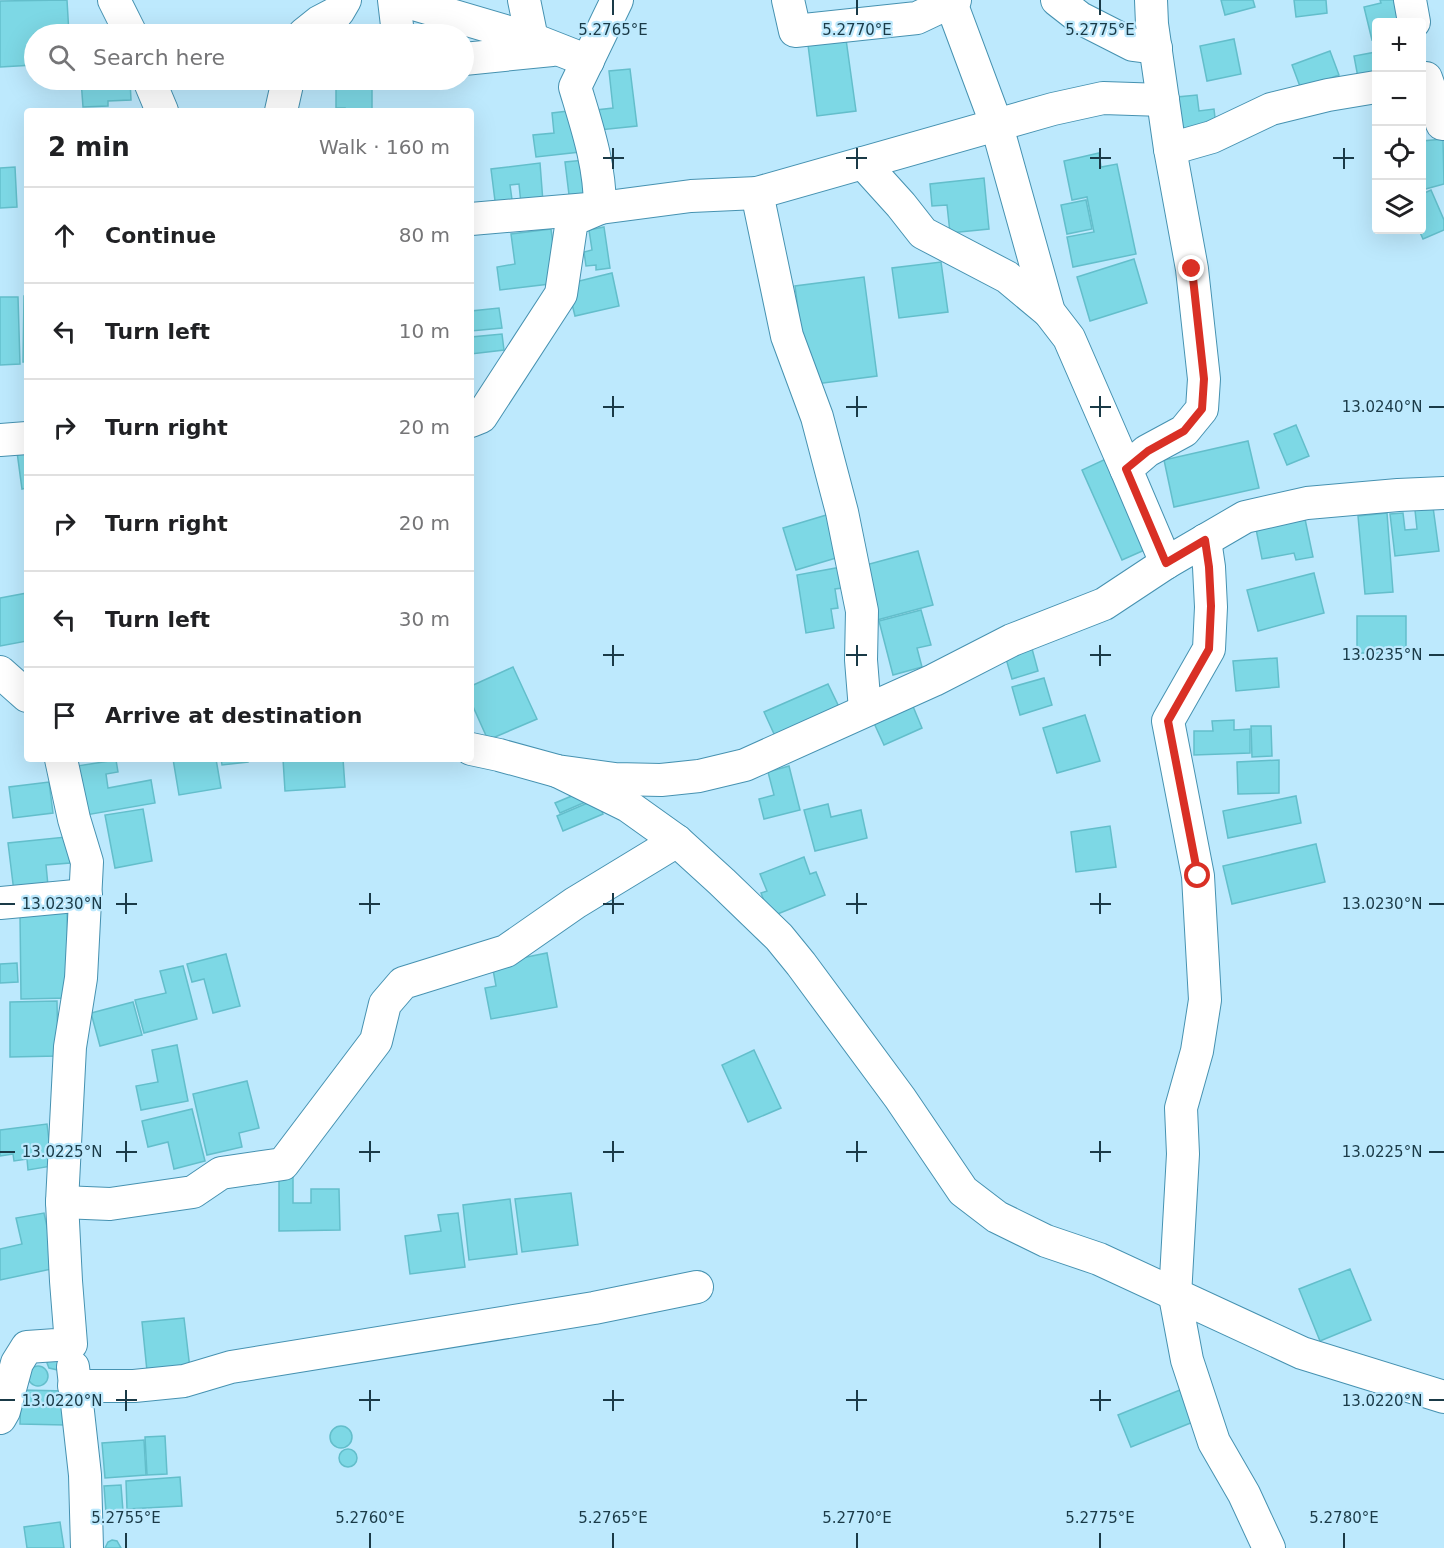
<!DOCTYPE html>
<html lang="en">
<head>
<meta charset="utf-8">
<style>
	body { margin:0; font-family:"DejaVu Sans",sans-serif; background:#f2f2f2; color:#202124 }
	.controls { position:absolute; right:18px; top:18px; display:grid; overflow:hidden; border-radius:6px; box-shadow:0 6px 24px #0002 }
	.controls button { width:54px; height:54px; display:grid; place-items:center; padding:0; border:0; border-bottom:2px solid #e0e0e0; background:#fff; color:#202124; font:30px sans-serif }
	.stop { position:absolute; width:18px; height:18px; margin:-14px; border:4px solid #d93025; border-radius:50%; background:#fff }
	.stop.end { background:#d93025; border-color:#fff; box-shadow:0 2px 6px #0008 }
	.list { margin:0; padding:0; list-style:none }
	h2 { display:flex; justify-content:space-between; align-items:center; height:78px; margin:0; padding:0 24px; font-size:26px }
	h2 small { font-size:20px; font-weight:400; color:#757577 }
	.list li { display:grid; grid-template-columns:39px 1fr auto; gap:18px; align-items:center; box-sizing:border-box; height:96px; padding:0 24px; border-top:2px solid #e0e0e0 }
	.list b { display:block; font-size:22px; white-space:nowrap }
	.list em { font-size:20px; font-style:normal; color:#757577 }
	.icon { flex:none; width:33px; height:33px; fill:none; stroke:currentColor; stroke-width:2; stroke-linecap:round; stroke-linejoin:round }
	.map { position:relative; flex:none; width:1444px; height:1548px; overflow:hidden }
	.search { position:absolute; background:#fff; box-shadow:0 6px 24px #0002; left:24px; top:24px; width:450px; height:66px; display:flex; align-items:center; gap:15px; box-sizing:border-box; padding:0 21px; border-radius:33px; color:#757577; font-size:22px }
	.panel { position:absolute; background:#fff; box-shadow:0 6px 24px #0002; left:24px; top:108px; width:450px; height:654px; border-radius:6px }
	.map>svg:first-child { display:block }
	.building { fill:#7dd8e5; stroke:#63becb; stroke-width:1.5 }
	.lines { fill:none; stroke-linecap:round; stroke-linejoin:round }
	.minor-casing { stroke:#4692b1; stroke-width:34 }
	.minor { stroke:#fff; stroke-width:32 }
	.route { stroke:#d93025; stroke-width:8 }
	.ticks { fill:none; stroke:#1a3a47; stroke-width:2 }
	.ticks-label { font-size:15px; text-anchor:middle; fill:#1a3a47; stroke:#bde9fd; stroke-width:4.5; stroke-linejoin:round; paint-order:stroke }
</style>
</head>
<body>
<div class="map">
<svg width="1444" height="1548" viewBox="0 0 1444 1548">
	<rect width="100%" height="100%" fill="#bde9fd"/>
	<g class="building">
		<polygon points="67,0 69,34 34,34 34,65 0,67 0,1"/>
		<polygon points="1221,0 1253,0 1255,7 1225,15"/>
		<polygon points="1294,0 1326,0 1327,13 1296,17"/>
		<polygon points="1380,0 1404,0 1409,22 1376,22 1376,39 1372,40 1364,7 1381,3"/>
		<polygon points="845,32 856,111 817,116 807,37"/>
		<polygon points="1234,39 1241,74 1207,81 1200,46"/>
		<polygon points="1330,51 1339,75 1301,89 1292,65"/>
		<polygon points="1376,52 1376,80 1359,83 1354,56"/>
		<polygon points="630,69 637,126 599,130 596,110 613,108 609,71"/>
		<polygon points="81,80 130,80 131,100 108,101 108,106 83,107"/>
		<polygon points="336,80 372,80 372,111 345,111 345,108 336,108"/>
		<polygon points="1197,95 1199,111 1214,109 1216,127 1181,136 1177,97"/>
		<polygon points="576,110 580,152 536,157 533,135 554,133 552,113"/>
		<polygon points="1443,139 1444,184 1422,190 1422,141"/>
		<polygon points="1099,153 1101,167 1117,164 1136,254 1073,267 1067,237 1094,232 1087,197 1072,200 1064,161"/>
		<polygon points="585,160 590,200 570,203 565,162"/>
		<polygon points="540,163 543,202 521,204 519,184 510,185 513,207 496,209 491,169"/>
		<polygon points="15,167 17,207 0,208 0,168"/>
		<polygon points="984,178 989,229 950,233 947,205 932,206 930,184"/>
		<polygon points="1431,190 1444,220 1444,230 1423,239 1419,230 1422,230 1422,194"/>
		<polygon points="1086,200 1092,229 1067,234 1061,205"/>
		<polygon points="604,227 610,268 596,270 596,265 586,266 584,252 592,250 589,230"/>
		<polygon points="551,229 558,283 500,290 497,267 515,264 511,234"/>
		<polygon points="1134,259 1147,303 1090,321 1077,277"/>
		<polygon points="941,262 948,312 899,318 892,268"/>
		<polygon points="612,273 619,306 575,316 567,284"/>
		<polygon points="864,277 877,376 808,385 795,286"/>
		<polygon points="24,296 27,296 27,362 23,362"/>
		<polygon points="0,297 18,297 20,364 0,365"/>
		<polygon points="499,308 502,328 471,331 471,311"/>
		<polygon points="502,334 504,350 471,354 471,337"/>
		<polygon points="1296,425 1309,456 1287,465 1274,434"/>
		<polygon points="1248,441 1259,488 1174,507 1164,460"/>
		<polygon points="27,451 27,488 22,489 17,452"/>
		<polygon points="1108,458 1149,548 1122,560 1082,470"/>
		<polygon points="1433,507 1439,551 1395,556 1390,514 1403,513 1405,530 1417,529 1415,510"/>
		<polygon points="833,513 846,555 796,570 783,528"/>
		<polygon points="1387,513 1393,592 1365,594 1358,516"/>
		<polygon points="1305,519 1313,557 1296,560 1294,553 1262,559 1256,529"/>
		<polygon points="918,551 933,605 877,620 862,566"/>
		<polygon points="847,566 850,587 835,589 838,608 831,609 834,628 806,633 797,575"/>
		<polygon points="1314,573 1324,613 1258,631 1247,590"/>
		<polygon points="27,593 27,641 0,646 0,598"/>
		<polygon points="921,610 931,645 917,648 922,667 893,675 879,621"/>
		<rect x="1357" y="616" width="49" height="37"/>
		<polygon points="1031,645 1038,671 1012,679 1004,652"/>
		<polygon points="1277,658 1279,687 1236,691 1233,661"/>
		<polygon points="513,667 537,719 488,740 471,702 471,686"/>
		<polygon points="1044,678 1052,705 1020,715 1012,687"/>
		<polygon points="828,684 839,707 775,736 764,712"/>
		<polygon points="912,704 922,728 884,745 873,721"/>
		<polygon points="1085,715 1100,761 1057,773 1043,728"/>
		<polygon points="1234,720 1234,730 1250,729 1250,753 1194,755 1194,731 1213,731 1212,721"/>
		<polygon points="1251,726 1271,726 1272,756 1252,757"/>
		<polygon points="173,759 216,759 221,788 179,795"/>
		<polygon points="221,759 248,759 248,762 222,765"/>
		<polygon points="283,759 343,759 345,787 285,791"/>
		<polygon points="116,760 118,772 106,774 108,788 151,780 155,803 86,815 77,766"/>
		<polygon points="1279,760 1279,793 1238,794 1237,762"/>
		<polygon points="789,766 800,810 764,819 759,799 774,795 768,772"/>
		<polygon points="49,782 53,813 13,818 9,787"/>
		<polygon points="586,790 590,800 560,813 555,803"/>
		<polygon points="1296,796 1301,823 1228,838 1223,811"/>
		<polygon points="597,799 603,814 563,831 557,816"/>
		<polygon points="828,804 831,817 861,810 867,838 815,851 804,810"/>
		<polygon points="143,809 152,861 115,868 105,815"/>
		<polygon points="1110,826 1116,867 1076,872 1071,832"/>
		<polygon points="66,837 70,863 46,865 49,896 15,900 8,843"/>
		<polygon points="1316,844 1325,882 1232,904 1223,866"/>
		<polygon points="804,857 810,874 816,872 825,895 770,917 761,893 767,891 760,874"/>
		<polygon points="67,913 69,998 21,999 20,914"/>
		<polygon points="547,953 557,1007 491,1019 485,988 496,986 492,964"/>
		<polygon points="226,954 240,1006 213,1013 204,979 192,982 187,964"/>
		<polygon points="17,963 18,982 0,983 0,964"/>
		<polygon points="183,966 197,1019 144,1033 135,1000 166,993 160,971"/>
		<polygon points="57,1001 58,1056 10,1057 10,1002"/>
		<polygon points="133,1002 142,1035 100,1046 91,1013"/>
		<polygon points="177,1045 188,1101 141,1110 136,1086 158,1082 152,1050"/>
		<polygon points="754,1050 781,1108 748,1122 722,1065"/>
		<polygon points="247,1081 259,1128 239,1133 242,1147 207,1155 193,1094"/>
		<polygon points="192,1109 205,1161 174,1169 168,1142 148,1147 142,1121"/>
		<polygon points="47,1124 52,1166 28,1170 27,1159 14,1161 13,1154 0,1156 0,1130"/>
		<polygon points="279,1177 293,1177 293,1203 311,1203 311,1189 339,1189 340,1230 279,1231"/>
		<polygon points="571,1193 578,1245 522,1252 515,1199"/>
		<polygon points="510,1199 517,1254 469,1260 463,1205"/>
		<polygon points="44,1213 56,1268 0,1280 0,1249 22,1244 16,1218"/>
		<polygon points="458,1213 465,1267 410,1274 405,1236 441,1231 438,1215"/>
		<polygon points="1350,1269 1371,1320 1320,1341 1299,1289"/>
		<polygon points="184,1318 191,1377 148,1381 142,1322"/>
		<polygon points="62,1357 58,1370 49,1368 47,1363 49,1358"/>
		<circle cx="38" cy="1376" r="10"/>
		<polygon points="1185,1388 1198,1420 1131,1447 1118,1415"/>
		<polygon points="21,1390 66,1391 65,1425 20,1424"/>
		<circle cx="341" cy="1437" r="11"/>
		<polygon points="165,1436 167,1474 147,1475 145,1437"/>
		<polygon points="144,1440 146,1475 105,1478 102,1443"/>
		<circle cx="348" cy="1458" r="9"/>
		<polygon points="180,1477 182,1506 127,1509 126,1481"/>
		<polygon points="121,1485 123,1511 106,1512 104,1486"/>
		<polygon points="60,1522 64,1548 27,1548 24,1527"/>
		<polygon points="112,1540 117,1541 121,1548 105,1548 108,1542"/>
	</g>
	<g class="lines">
		<g class="minor-casing">
			<g id="minor">
				<polyline points="114,0 131,34"/>
				<polyline points="394,0 398,34"/>
				<polyline points="400,0 532,39"/>
				<polyline points="524,0 532,39 588,61"/>
				<polyline points="788,0 795,31 917,18 955,0"/>
				<polyline points="950,0 997,126 1049,312 1069,338 1126,469"/>
				<polyline points="1057,0 1080,18 1133,45 1156,48"/>
				<polyline points="1151,0 1152,24 1170,149 1192,269 1204,379 1202,409 1184,431 1147,451 1126,469 1166,563"/>
				<polyline points="1410,0 1414,22"/>
				<polyline points="304,34 319,22 338,12 345,0"/>
				<polyline points="464,59 552,50"/>
				<polyline points="1426,78 1442,124 1444,124"/>
				<polyline points="149,80 162,111"/>
				<polyline points="281,111 288,80"/>
				<polyline points="1170,149 1212,137 1271,109 1328,95 1376,87"/>
				<polyline points="863,163 901,205 923,233 1007,277 1049,312"/>
				<polyline points="757,193 787,336 817,417 842,512 862,611 861,660 865,710"/>
				<polyline points="471,219 600,208 691,196 757,193 1053,109 1103,98 1163,100"/>
				<path d="M 471,421 L 481,417 L 561,294 L 572,220 L 600,208 C 600,165 587,127 575,87 L 617,0"/>
				<polyline points="0,440 27,438"/>
				<polyline points="1205,540 1209,567 1211,607 1209,649 1168,721 1198,876 1205,1000 1197,1051 1181,1108 1183,1154 1175,1296 1187,1360 1214,1442 1244,1494 1269,1548"/>
				<polyline points="0,672 27,696"/>
				<polyline points="471,749 499,755 557,771 615,779 661,780 699,776 745,765 934,680 1012,640 1104,604 1166,563 1245,517 1307,503 1398,495 1444,493"/>
				<polyline points="557,771 628,806 677,841 722,882 779,937 801,964 900,1098 963,1191 997,1217 1046,1241 1099,1259 1302,1353 1444,1397"/>
				<polyline points="0,903 86,895"/>
				<polyline points="62,1202 110,1204 193,1192 221,1173 283,1164 376,1041 385,1004 403,983 506,951 575,903 677,841"/>
				<polyline points="73,1367 85,1475 87,1548"/>
				<polyline points="74,1386 134,1386 184,1381 231,1367 594,1308 697,1287"/>
				<polyline points="0,1418 4,1411 17,1363 27,1347 71,1344 66,1281 62,1202 70,1047 81,978 87,862 74,819 61,759"/>
			</g>
		</g>
		<use href="#minor" class="minor"/>
	</g>
	<g class="lines">
		<polyline class="route" points="1192,269 1204,379 1202,409 1184,431 1148,451 1126,469 1166,563 1205,540 1209,567 1211,606 1209,649 1168,721 1198,876"/>
	</g>
	<path class="ticks" d="M 613,0 L 613,15M 857,0 L 857,15M 1100,0 L 1100,15M 613,148 L 613,169M 857,148 L 857,169M 1100,148 L 1100,169M 1344,148 L 1344,169M 603,158 L 624,158M 846,158 L 867,158M 1090,158 L 1111,158M 1333,158 L 1354,158M 613,396 L 613,417M 857,396 L 857,417M 1100,396 L 1100,417M 603,407 L 624,407M 846,407 L 867,407M 1090,407 L 1111,407M 1429,407 L 1444,407M 613,645 L 613,666M 857,645 L 857,666M 1100,645 L 1100,666M 603,655 L 624,655M 846,655 L 867,655M 1090,655 L 1111,655M 1429,655 L 1444,655M 126,893 L 126,914M 370,893 L 370,914M 613,893 L 613,914M 857,893 L 857,914M 1100,893 L 1100,914M 0,904 L 15,904M 116,904 L 137,904M 359,904 L 380,904M 603,904 L 624,904M 846,904 L 867,904M 1090,904 L 1111,904M 1429,904 L 1444,904M 126,1141 L 126,1162M 370,1141 L 370,1162M 613,1141 L 613,1162M 857,1141 L 857,1162M 1100,1141 L 1100,1162M 0,1152 L 15,1152M 116,1152 L 137,1152M 359,1152 L 380,1152M 603,1152 L 624,1152M 846,1152 L 867,1152M 1090,1152 L 1111,1152M 1429,1152 L 1444,1152M 126,1390 L 126,1411M 370,1390 L 370,1411M 613,1390 L 613,1411M 857,1390 L 857,1411M 1100,1390 L 1100,1411M 0,1400 L 15,1400M 116,1400 L 137,1400M 359,1400 L 380,1400M 603,1400 L 624,1400M 846,1400 L 867,1400M 1090,1400 L 1111,1400M 1429,1400 L 1444,1400M 126,1533 L 126,1548M 370,1533 L 370,1548M 613,1533 L 613,1548M 857,1533 L 857,1548M 1100,1533 L 1100,1548M 1344,1533 L 1344,1548"/>
	<g class="ticks-label">
		<text x="613" y="35">5.2765°E</text>
		<text x="857" y="35">5.2770°E</text>
		<text x="1100" y="35">5.2775°E</text>
		<text x="1382" y="412">13.0240°N</text>
		<text x="1382" y="660">13.0235°N</text>
		<text x="62" y="909">13.0230°N</text>
		<text x="1382" y="909">13.0230°N</text>
		<text x="62" y="1157">13.0225°N</text>
		<text x="1382" y="1157">13.0225°N</text>
		<text x="62" y="1406">13.0220°N</text>
		<text x="1382" y="1406">13.0220°N</text>
		<text x="126" y="1523">5.2755°E</text>
		<text x="370" y="1523">5.2760°E</text>
		<text x="613" y="1523">5.2765°E</text>
		<text x="857" y="1523">5.2770°E</text>
		<text x="1100" y="1523">5.2775°E</text>
		<text x="1344" y="1523">5.2780°E</text>
	</g>
</svg>
<div class="controls">
<button>+</button>
<button>−</button>
<button><svg class="icon" aria-label="locate" viewBox="0 0 24 24"><circle cx="12" cy="12" r="6"/><path d="M12 2v4M12 18v4M2 12h4M18 12h4"/></svg></button>
<button><svg class="icon" aria-label="layers" viewBox="0 0 24 24"><path d="M12 4l9 5-9 5-9-5zM3 14l9 5 9-5"/></svg></button>
</div>
<div class="stop" style="left:1198px;top:876px"></div>
<div class="stop end" style="left:1192px;top:269px"></div>
<div class="search"><svg class="icon" aria-label="search" viewBox="0 0 24 24"><circle cx="10" cy="10" r="6"/><path d="M15 15l6 6"/></svg>Search here</div>
<section class="panel">
<h2>2 min<small>Walk · 160 m</small></h2>
<ul class="list">
<li><svg class="icon" aria-label="ahead" viewBox="0 0 24 24"><path d="M12 20V5M6 11l6-6 6 6"/></svg><div><b>Continue</b></div><em>80 m</em></li>
<li><svg class="icon" aria-label="left" viewBox="0 0 24 24"><path d="M17 20v-9H6M10 6l-5 5 5 5"/></svg><div><b>Turn left</b></div><em>10 m</em></li>
<li><svg class="icon" aria-label="right" viewBox="0 0 24 24"><path d="M7 20v-9h11M14 6l5 5-5 5"/></svg><div><b>Turn right</b></div><em>20 m</em></li>
<li><svg class="icon" aria-label="right" viewBox="0 0 24 24"><path d="M7 20v-9h11M14 6l5 5-5 5"/></svg><div><b>Turn right</b></div><em>20 m</em></li>
<li><svg class="icon" aria-label="left" viewBox="0 0 24 24"><path d="M17 20v-9H6M10 6l-5 5 5 5"/></svg><div><b>Turn left</b></div><em>30 m</em></li>
<li><svg class="icon" aria-label="arrive" viewBox="0 0 24 24"><path d="M6 21V4h12l-3 4 3 4H6"/></svg><div><b>Arrive at destination</b></div></li>
</ul>
</section>
</div>
</body>
</html>
